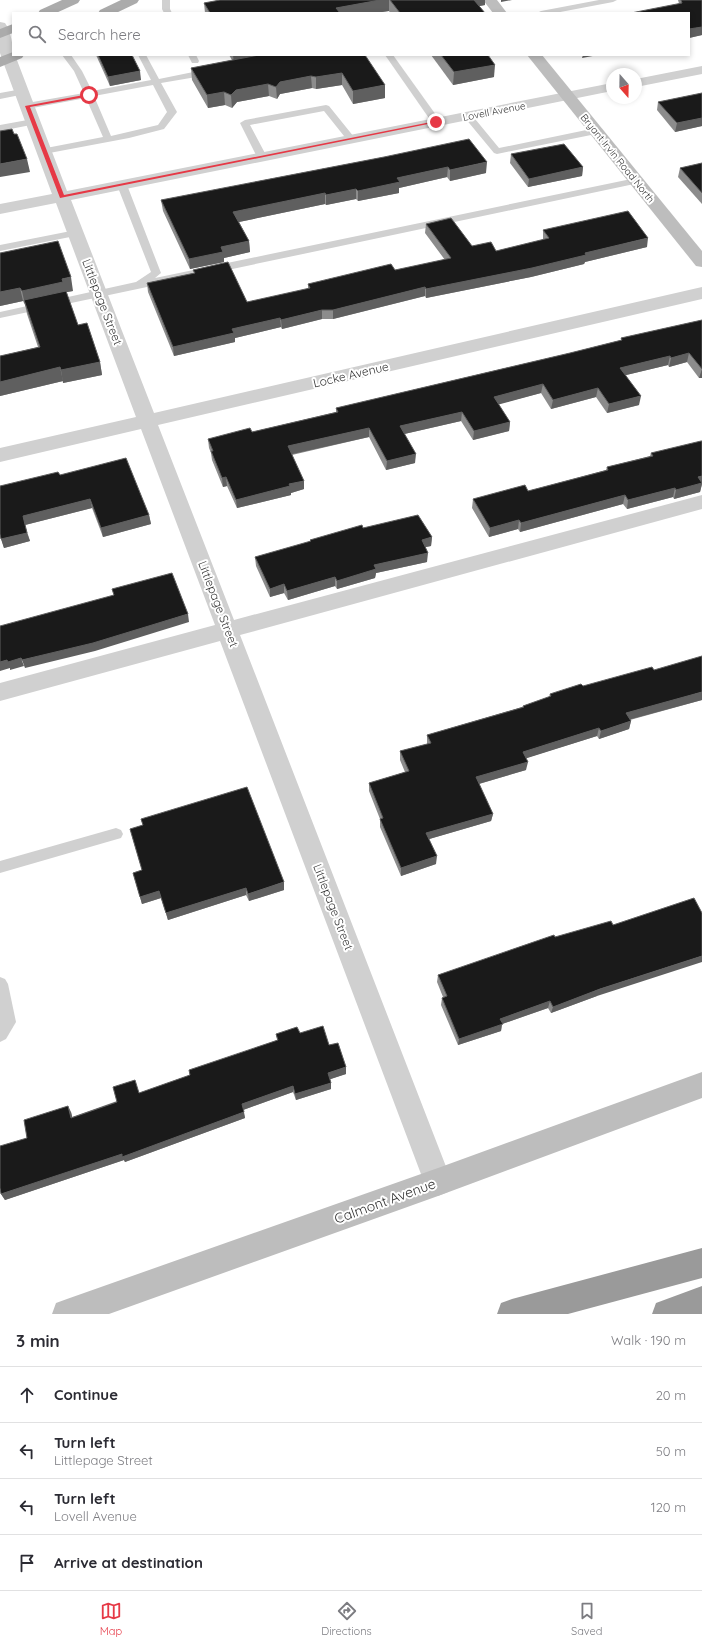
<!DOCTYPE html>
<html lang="en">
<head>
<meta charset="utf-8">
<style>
	body { margin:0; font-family:Quicksand,sans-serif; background:#f7f7f7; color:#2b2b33 }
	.compass { position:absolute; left:606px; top:68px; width:36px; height:36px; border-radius:50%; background:#fff; box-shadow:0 2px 6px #0003; rotate:160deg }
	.stop { position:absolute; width:12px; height:12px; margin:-9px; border:3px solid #e63946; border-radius:50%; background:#fff }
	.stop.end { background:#e63946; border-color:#fff; box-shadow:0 1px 4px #0008 }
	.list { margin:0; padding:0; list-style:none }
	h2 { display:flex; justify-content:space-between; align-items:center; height:52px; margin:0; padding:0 16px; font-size:17px }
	h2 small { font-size:13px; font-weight:400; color:#7c7c81 }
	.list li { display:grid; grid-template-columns:26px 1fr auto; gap:12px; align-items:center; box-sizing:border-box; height:56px; padding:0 16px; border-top:1px solid #e1e1e2 }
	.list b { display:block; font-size:15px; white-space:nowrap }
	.list p { margin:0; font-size:13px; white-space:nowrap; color:#7c7c81 }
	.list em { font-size:13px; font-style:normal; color:#7c7c81 }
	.icon { flex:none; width:22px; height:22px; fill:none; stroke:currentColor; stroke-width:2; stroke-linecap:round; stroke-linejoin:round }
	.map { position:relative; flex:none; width:702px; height:1314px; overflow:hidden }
	.search { position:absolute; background:#fff; box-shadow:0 2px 6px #0003; left:12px; right:12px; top:12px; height:44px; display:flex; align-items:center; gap:10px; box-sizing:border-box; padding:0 14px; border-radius:0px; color:#7c7c81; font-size:15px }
	.sheet { height:276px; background:#fff }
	nav { display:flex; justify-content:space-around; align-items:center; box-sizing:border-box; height:56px; border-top:1px solid #e1e1e2; background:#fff; font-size:11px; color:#7c7c81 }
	nav a { display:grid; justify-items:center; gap:2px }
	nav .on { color:#e63946 }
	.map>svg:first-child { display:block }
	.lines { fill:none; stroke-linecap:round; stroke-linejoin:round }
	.lane { fill:#d0d0d0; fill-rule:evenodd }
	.street { fill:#d0d0d0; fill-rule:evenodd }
	.secondary { fill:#bdbdbd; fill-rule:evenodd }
	.primary { fill:#ababab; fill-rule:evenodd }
	.highway { fill:#9a9a9a; fill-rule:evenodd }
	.wall { fill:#8c8c8c }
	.shaded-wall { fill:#5f5f5f }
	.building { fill:#1a1a1a; stroke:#5f5f5f }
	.route { fill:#e63946 }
	.labels { text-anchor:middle; stroke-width:4; stroke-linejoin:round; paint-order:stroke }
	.far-street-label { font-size:10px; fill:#333; stroke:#fff }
	.street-label { font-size:12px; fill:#333; stroke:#fff }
	.near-street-label { font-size:14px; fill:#333; stroke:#fff }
</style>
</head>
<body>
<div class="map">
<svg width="702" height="1314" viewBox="0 0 702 1314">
	<rect width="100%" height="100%" fill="#fff"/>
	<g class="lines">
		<g class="lane">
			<polygon points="162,0 170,0 170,9 172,13 164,13 162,9"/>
			<polygon points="599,0 617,0 613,2 555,13 537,13 541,11"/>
			<path d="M 62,55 L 71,55 L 82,71 L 92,91 L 151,80 L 138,55 L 146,55 L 159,79 L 208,69 L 212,72 L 208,75 L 161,83 L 177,112 L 164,129 L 129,138 L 44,154 L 41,153 L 39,151 L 41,149 L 103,137 L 86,98 L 27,109 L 23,106 L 27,103 L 84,93 L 74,71 ZM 153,85 L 167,112 L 158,125 L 111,136 L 94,96 Z"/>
			<polygon points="188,55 196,55 199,61 198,63 192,63"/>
			<polygon points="385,55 393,55 441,122 439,124 433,124"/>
			<polygon points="22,89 26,92 25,94 0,99 0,93"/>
			<polygon points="326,105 329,106 354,137 356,139 354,141 348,141 324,111 250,125 267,157 262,160 257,157 240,123 245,120"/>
			<polygon points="468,113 471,114 499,148 596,128 601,131 596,134 497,154 494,153 465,118 463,116 465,114"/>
			<polygon points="33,119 36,120 38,122 36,124 0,131 0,125"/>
			<polygon points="636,178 641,181 639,183 0,318 0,312 136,282 151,272 117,185 122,182 127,185 161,273 155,278"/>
			<polygon points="76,230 81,233 80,235 0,251 0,245"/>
			<polygon points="116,828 121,830 123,834 121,838 0,873 0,861"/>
			<polygon points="0,977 5,979 8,984 16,1022 6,1039 0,1042"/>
		</g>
		<g class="street">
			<path d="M 0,22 L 5,23 C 11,31 13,45 13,55 L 15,55 L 67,191 L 612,83 L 612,91 L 71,200 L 154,413 L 702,287 L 702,299 L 158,425 L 234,620 L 702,495 L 702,509 L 240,635 L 452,1182 L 448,1192 L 438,1196 L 428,1192 L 424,1182 L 220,641 L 0,701 L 0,683 L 215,625 L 141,429 L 0,462 L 0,448 L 136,417 L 56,203 L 0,214 L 0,204 L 52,194 L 2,59 L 0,53 Z"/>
			<polygon points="702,66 702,74 636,87 636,79"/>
		</g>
		<g class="secondary">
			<polygon points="483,0 497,0 507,13 493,13"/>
			<polygon points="527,55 542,55 702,251 702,267 696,266"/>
			<polygon points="702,1072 702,1098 438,1196 109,1314 52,1314 56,1303 67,1299 438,1168"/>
		</g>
		<g class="primary">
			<polygon points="62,0 80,0 78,3 56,13 38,13 40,10"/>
			<polygon points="121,0 139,0 137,3 116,13 98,13 100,10"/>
			<polygon points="13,24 13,33 0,38 0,29"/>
			<polygon points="13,52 13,55 24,55 22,58 0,67 0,57"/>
		</g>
		<g class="highway">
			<polygon points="702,1248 702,1278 568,1314 497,1314 501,1303 512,1299"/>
			<polygon points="702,1286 702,1314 652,1314 656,1303"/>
		</g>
	</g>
	<g class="wall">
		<polygon points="220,0 485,0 485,5 479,6 485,13 390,13 389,11 375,13 205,13 204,3"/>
		<polygon points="678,0 702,0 702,35 689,38"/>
		<polygon points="96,55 132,55 141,80 110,86"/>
		<polygon points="229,55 365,55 385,98 353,104 342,85 316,89 312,88 280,94 277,99 269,96 237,102 232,108 225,105 208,108 192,80 191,68 232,60"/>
		<polygon points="431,55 488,55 494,77 453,85"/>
		<polygon points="702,93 702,126 675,132 657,110 658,102"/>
		<polygon points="511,154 583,167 582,176 528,187 510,163"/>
		<polygon points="384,157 486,173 450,181 447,177 399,188 399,193 358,201 356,199 326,205 325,204 239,222 249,241 250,252 224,258 224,262 190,269 163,211 161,200"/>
		<polygon points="702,163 702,204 678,177 680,168"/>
		<polygon points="426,224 472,246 496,251 543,240 543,230 647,247 585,262 584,264 531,277 426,298 425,296 333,319 322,319 282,329 281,327 235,338 235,342 174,356 148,292 147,283 194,273 193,270 247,302 308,289 308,284 395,270 445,260 425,233"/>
		<polygon points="0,253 73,291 66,292 78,325 100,362 102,375 63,383 63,381 0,396 0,356 38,347 27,314 25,305 23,301 0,306"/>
		<polygon points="702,320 702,378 699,378 687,362 669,367 668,365 626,375 639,405 607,413 596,397 551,409 541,393 498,404 510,422 509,431 473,440 461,421 404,434 415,463 386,470 369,437 292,455 304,489 291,493 291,495 237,508 227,486 223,487 212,460 211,453 209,448 208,439 252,432 336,412 336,408 570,353 621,340 621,338"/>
		<polygon points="651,453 702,484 700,492 674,499 673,497 627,509 623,504 520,532 518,529 489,537 472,508 473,499 528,491 606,470 607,467 650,456"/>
		<polygon points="60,475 149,515 151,524 103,537 92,508 25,525 30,541 4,548 0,535 0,486"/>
		<polygon points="363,528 432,537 431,546 425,547 427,562 376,573 375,578 337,589 335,586 288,600 284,593 270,597 256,566 255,557 310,542 310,540"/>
		<polygon points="654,670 702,700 630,720 631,721 629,729 599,739 597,736 526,758 526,770 479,784 493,814 491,821 429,839 436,864 401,876 380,827 380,819 369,791 369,783 405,772 400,760 400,751 427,744 427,735 522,707 523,706 549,697 550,694"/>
		<polygon points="141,819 284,890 249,901 246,895 168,920 161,898 142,904 135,880 133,873 142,870 130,829 143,825"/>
		<polygon points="555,937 597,996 551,1013 548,1008 502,1024 501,1031 458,1045 441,1005 442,998 443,997 437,982 438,975"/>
		<polygon points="300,1033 329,1045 346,1074 330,1079 331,1083 331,1089 296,1100 293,1092 243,1110 245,1118 125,1162 124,1160 5,1200 1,1194 1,1191 27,1138 71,1112 72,1117 190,1075 277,1040 276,1034"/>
	</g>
	<g class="shaded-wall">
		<polygon points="380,0 389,0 389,11 375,13 336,13 336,8"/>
		<polygon points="470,0 485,0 485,5 469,8"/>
		<polygon points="501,0 512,0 501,2"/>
		<polygon points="702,27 702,35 689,38 689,29"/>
		<polygon points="233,55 278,55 234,63"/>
		<polygon points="583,55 598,55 582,58"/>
		<polygon points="495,65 494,77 453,85 454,72"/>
		<polygon points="140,71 141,80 110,86 108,77"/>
		<polygon points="342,73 342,85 316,89 316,77"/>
		<polygon points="311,76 312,88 280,94 277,99 276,87 280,82"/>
		<polygon points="268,84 269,96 237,102 232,108 231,95 236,90"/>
		<polygon points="385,85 385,98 353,104 353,91"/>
		<polygon points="224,92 225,105 208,108 207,95"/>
		<polygon points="702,118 702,126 675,132 677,123"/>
		<polygon points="27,159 30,172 0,177 0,164"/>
		<polygon points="487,162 486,173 450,181 450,170"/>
		<polygon points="448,167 447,177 399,188 399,193 358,201 358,191 397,178"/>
		<polygon points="583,167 582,176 528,187 529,179"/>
		<polygon points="356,189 356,199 326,205 326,195"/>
		<polygon points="325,193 325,204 234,223 233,212"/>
		<polygon points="648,238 647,247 585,262 584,264 531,277 426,298 426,289 585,253"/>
		<polygon points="249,241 250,252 224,258 224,262 190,269 189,259 221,247"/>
		<polygon points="71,277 73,291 24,300 25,305 22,291 62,279"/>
		<polygon points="425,287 425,296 333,319 333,310"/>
		<polygon points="20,288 23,301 0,306 0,292"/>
		<polygon points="322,310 322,319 282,329 281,320"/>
		<polygon points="280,318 281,327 235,338 235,342 174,356 173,347 232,329"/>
		<polygon points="689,353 687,362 669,367 671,358"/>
		<polygon points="670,356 668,365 618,377 620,368"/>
		<polygon points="100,362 102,375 63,383 61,370"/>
		<polygon points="60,367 63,381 0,396 0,382"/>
		<polygon points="702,369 702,378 699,378"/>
		<polygon points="543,384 541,393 493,406 494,397"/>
		<polygon points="598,388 596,397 551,409 553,400"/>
		<polygon points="641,396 639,405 607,413 609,404"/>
		<polygon points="462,412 461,421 400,435 400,426"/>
		<polygon points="510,422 509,431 473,440 474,431"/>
		<polygon points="369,428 369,437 288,455 288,446"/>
		<polygon points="416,454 415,463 386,470 387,461"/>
		<polygon points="702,476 702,484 700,492 674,499 676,490 698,477"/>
		<polygon points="226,477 227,486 223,487 222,478"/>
		<polygon points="304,481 304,489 291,493 291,495 237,508 236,500 289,484"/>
		<polygon points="675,488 673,497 627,509 628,500"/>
		<polygon points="625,495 623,504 520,532 521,523"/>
		<polygon points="90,499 92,508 25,525 23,516"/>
		<polygon points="149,515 151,524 103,537 101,528"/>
		<polygon points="519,520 518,529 489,537 490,528"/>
		<polygon points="27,533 30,541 4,548 1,539"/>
		<polygon points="432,537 431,546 421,548 422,540"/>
		<polygon points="428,553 427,562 376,573 375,578 337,589 337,581 374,565"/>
		<polygon points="335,577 335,586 288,600 287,591"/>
		<polygon points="284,584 284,593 270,597 270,589"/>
		<polygon points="188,614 189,622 95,651 25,668 22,660"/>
		<polygon points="21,658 24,666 10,670 10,668 0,671 0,662 7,660"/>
		<polygon points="702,692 702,700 624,721 626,713"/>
		<polygon points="631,721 629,729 599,739 601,731"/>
		<polygon points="599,728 597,736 521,760 523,752"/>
		<polygon points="528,762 526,770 475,785 476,777"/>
		<polygon points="493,814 491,821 426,840 426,833"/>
		<polygon points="437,856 436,864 401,876 401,868"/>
		<polygon points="284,882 284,890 249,901 248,894"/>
		<polygon points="246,888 246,895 168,920 166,913"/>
		<polygon points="159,891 161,898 142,904 140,897"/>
		<polygon points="702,956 702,962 597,996 551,1013 553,1007 600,989"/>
		<polygon points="550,1001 548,1008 502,1024 501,1031 458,1045 459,1039 500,1019"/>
		<polygon points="346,1067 346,1074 328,1080 328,1073"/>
		<polygon points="331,1083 331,1089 296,1100 295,1094"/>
		<polygon points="293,1086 293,1092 243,1110 242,1104"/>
		<polygon points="68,1106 71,1112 74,1124 71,1118"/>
		<polygon points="244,1112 245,1118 125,1162 124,1160 5,1200 1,1194"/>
	</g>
	<g class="building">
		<polygon points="220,0 380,0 336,8 340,13 210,13 204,3"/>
		<polygon points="390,0 474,0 485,13 400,13"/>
		<polygon points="681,0 702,0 702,27 689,29 689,13 631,13 682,3"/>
		<polygon points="98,55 132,55 140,71 108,77"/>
		<polygon points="259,55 365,55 385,85 353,91 342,73 316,77 311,76 280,82 276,87 268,84 236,90 231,95 224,92 207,95 191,68"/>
		<polygon points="441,55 488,55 495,65 454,72"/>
		<polygon points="702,93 702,118 677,123 658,102"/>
		<polygon points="12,129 14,134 17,134 27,159 0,164 0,131"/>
		<polygon points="469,139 487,162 450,170 448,167 397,178 400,182 358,191 356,189 326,195 325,193 233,212 249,241 221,247 223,252 189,259 161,200 384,157"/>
		<polygon points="564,144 583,167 529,179 511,154"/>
		<polygon points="702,163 702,193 680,168"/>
		<polygon points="628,211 648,238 585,253 586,255 532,268 426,289 425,287 333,310 322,310 281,320 280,318 232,329 234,333 173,347 147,283 195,273 193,270 228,262 247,302 310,288 308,284 391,264 395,270 451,258 426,224 451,218 472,246 491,242 496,251 549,238 543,230"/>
		<polygon points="58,241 71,277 62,279 63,282 22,291 20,288 0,292 0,253"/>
		<polygon points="66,291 78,325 87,323 100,362 61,370 60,367 0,382 0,356 40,347 24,300"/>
		<polygon points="702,320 702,369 689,353 671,358 670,356 620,368 641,396 609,404 598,388 553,400 543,384 494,397 510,422 474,431 462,412 400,426 416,454 387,461 369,428 288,446 304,481 289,484 290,486 236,500 226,477 222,478 211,451 213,451 208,439 250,428 252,432 338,412 336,408 570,353 622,340 621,338"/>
		<polygon points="701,441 702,441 702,476 698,477 702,483 676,490 675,488 628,500 625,495 521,523 519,520 490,528 473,499 525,485 528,491 608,470 607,467 653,456 651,453"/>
		<polygon points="126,458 149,515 101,528 90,499 23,516 27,533 1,539 0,534 0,486 58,472 60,475"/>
		<polygon points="418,515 432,537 422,540 428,553 374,565 376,569 337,581 335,577 287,591 284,584 270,589 255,557 311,541 310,540 362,525 363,528"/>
		<polygon points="172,573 188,614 93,643 22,660 21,658 8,662 7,660 0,662 0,626 114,595 112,589"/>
		<polygon points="702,656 702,692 626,713 631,721 601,731 599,728 523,752 528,762 476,777 493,814 426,833 437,856 401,868 380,819 383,818 369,783 409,771 400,751 431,743 427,735 524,707 523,706 551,696 550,694 581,684 583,686 652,667 654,670"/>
		<polygon points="247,787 284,882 248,894 246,888 166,913 159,891 140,897 133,873 142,870 130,829 143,825 141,819"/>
		<polygon points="694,898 702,913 702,956 600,989 553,1007 550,1001 500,1019 503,1024 459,1039 442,998 447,996 438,975 554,935 555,937 611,921 613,925"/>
		<polygon points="323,1026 329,1045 338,1043 346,1067 328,1073 331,1083 295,1094 293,1086 242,1104 244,1112 122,1157 122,1154 1,1194 0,1188 0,1146 27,1138 24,1120 68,1106 71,1118 117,1102 113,1087 135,1080 139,1093 190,1075 189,1070 278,1040 276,1034 297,1027 300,1033"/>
	</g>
	<polygon class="route" points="89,94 91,96 30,107 64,195 436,121 438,122 60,198 25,106"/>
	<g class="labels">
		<g class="far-street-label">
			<text transform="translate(494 111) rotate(-11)" y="4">Lovell Avenue</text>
			<text transform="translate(618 158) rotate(51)" y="4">Bryant Irvin Road North</text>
		</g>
		<g class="street-label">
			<text transform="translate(102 302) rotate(69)" y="4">Littlepage Street</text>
			<text transform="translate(351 375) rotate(-13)" y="4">Locke Avenue</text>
			<text transform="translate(218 604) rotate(69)" y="4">Littlepage Street</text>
			<text transform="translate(333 907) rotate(69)" y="4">Littlepage Street</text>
		</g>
		<g class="near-street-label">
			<text transform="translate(385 1201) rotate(-20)" y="5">Calmont Avenue</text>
		</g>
	</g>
</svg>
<svg class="compass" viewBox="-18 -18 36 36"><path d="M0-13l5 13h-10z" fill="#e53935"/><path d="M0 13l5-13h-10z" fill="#7c7c81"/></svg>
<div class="stop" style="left:89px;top:95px"></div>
<div class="stop end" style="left:436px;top:122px"></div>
<div class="search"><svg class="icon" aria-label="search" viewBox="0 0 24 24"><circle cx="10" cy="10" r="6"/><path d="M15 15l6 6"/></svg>Search here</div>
</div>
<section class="sheet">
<h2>3 min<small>Walk · 190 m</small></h2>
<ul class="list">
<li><svg class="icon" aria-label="ahead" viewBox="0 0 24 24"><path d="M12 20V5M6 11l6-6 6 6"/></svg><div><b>Continue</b></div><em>20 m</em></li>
<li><svg class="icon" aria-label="left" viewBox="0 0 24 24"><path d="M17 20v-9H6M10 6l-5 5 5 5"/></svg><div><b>Turn left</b><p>Littlepage Street</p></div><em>50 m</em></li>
<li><svg class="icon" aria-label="left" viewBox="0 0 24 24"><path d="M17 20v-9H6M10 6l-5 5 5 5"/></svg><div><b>Turn left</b><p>Lovell Avenue</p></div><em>120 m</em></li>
<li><svg class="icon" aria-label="arrive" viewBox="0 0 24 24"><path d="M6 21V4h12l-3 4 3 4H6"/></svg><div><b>Arrive at destination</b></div></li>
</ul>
</section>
<nav>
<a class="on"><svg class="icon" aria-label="map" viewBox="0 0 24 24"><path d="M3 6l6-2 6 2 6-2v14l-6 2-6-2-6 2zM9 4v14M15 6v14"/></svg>Map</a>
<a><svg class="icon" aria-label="directions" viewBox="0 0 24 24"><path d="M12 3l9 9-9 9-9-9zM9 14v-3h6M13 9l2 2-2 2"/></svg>Directions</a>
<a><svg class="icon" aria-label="saved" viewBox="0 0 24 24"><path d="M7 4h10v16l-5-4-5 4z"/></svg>Saved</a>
</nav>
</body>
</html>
